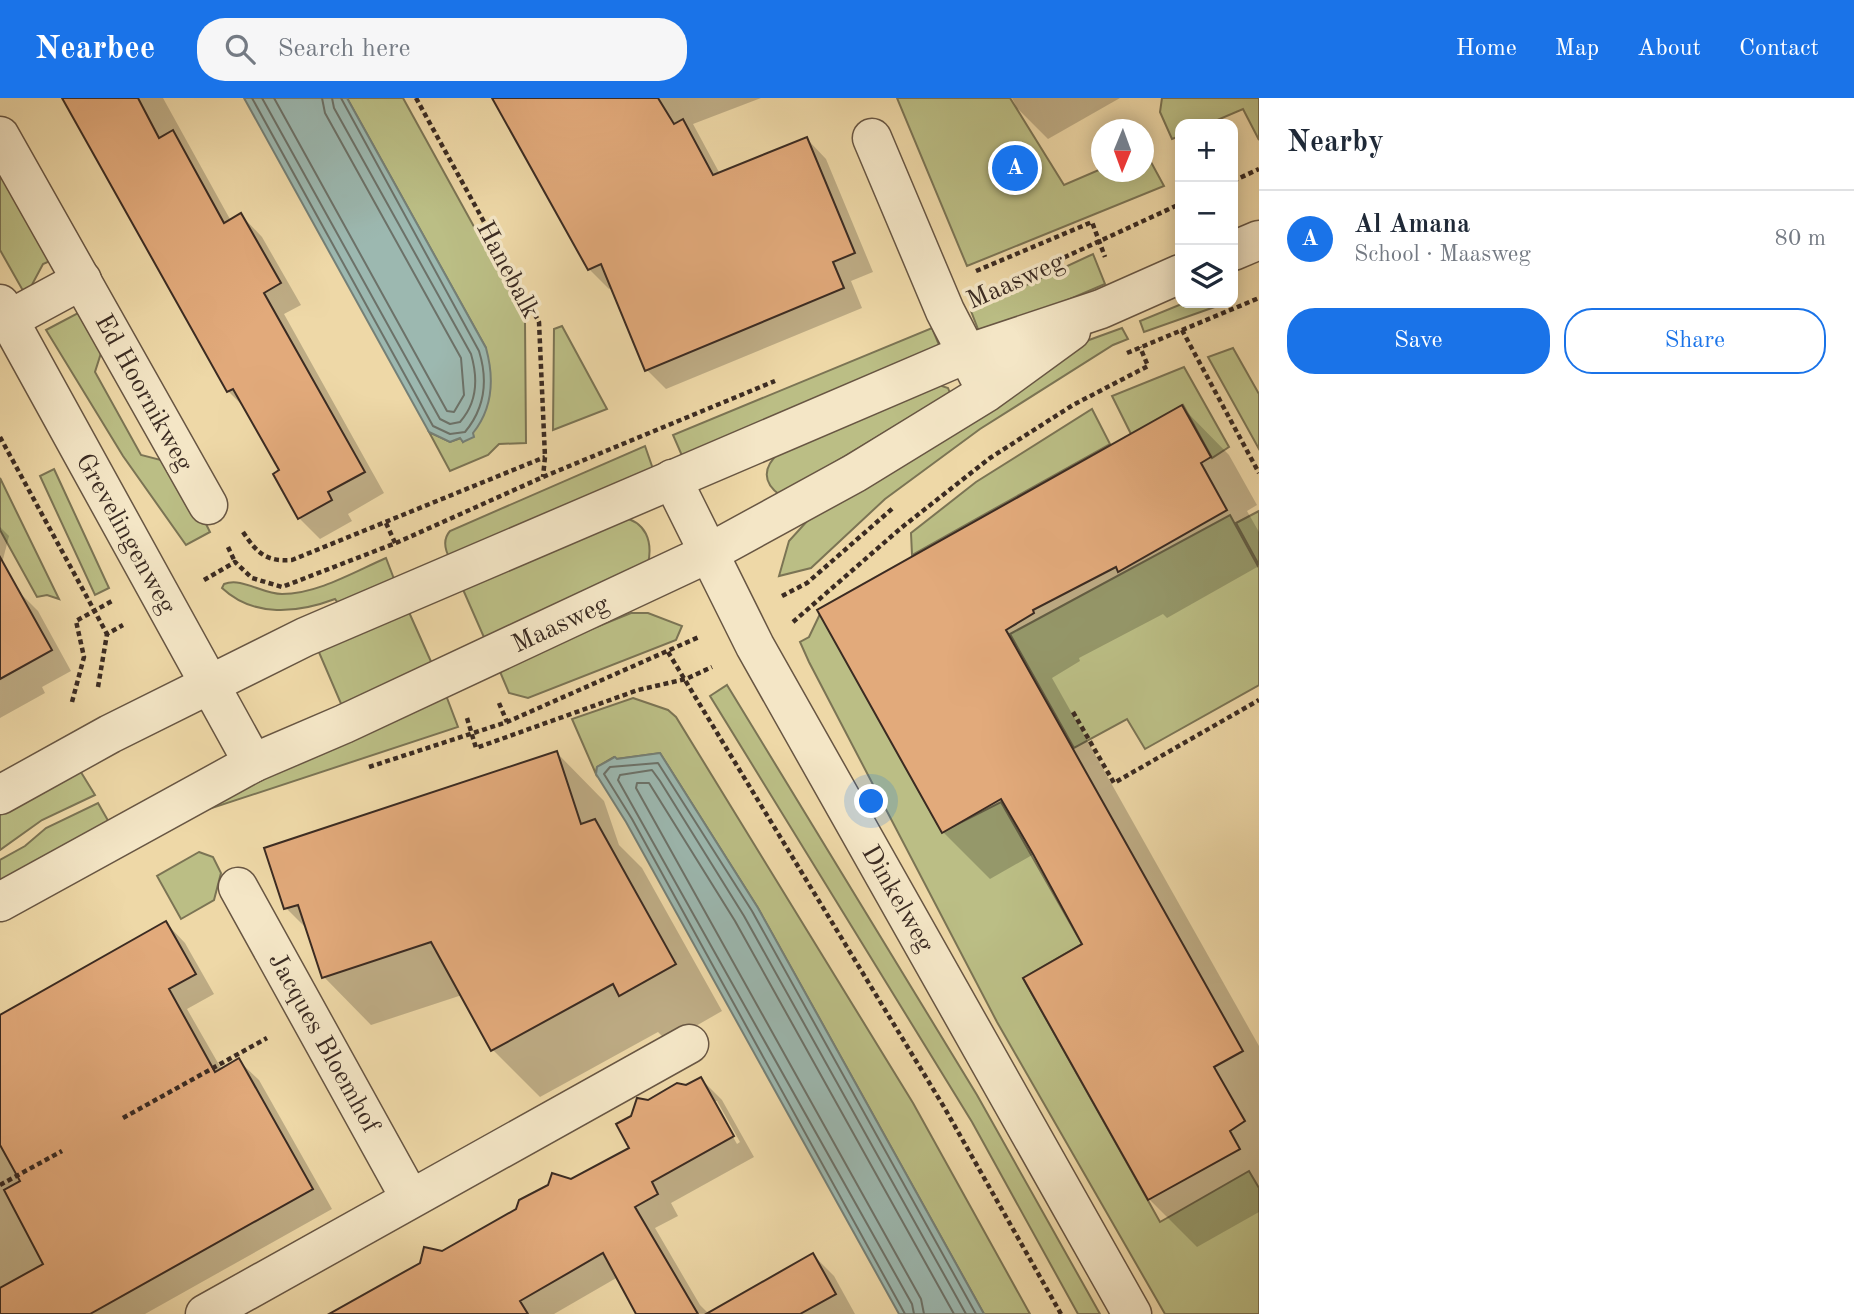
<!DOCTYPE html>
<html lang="en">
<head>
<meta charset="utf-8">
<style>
	body { margin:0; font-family:"Old Standard TT",serif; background:#f6f6f7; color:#1f2937 }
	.controls { position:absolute; right:21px; top:21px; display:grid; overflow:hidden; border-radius:14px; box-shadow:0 4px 18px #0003 }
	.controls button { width:63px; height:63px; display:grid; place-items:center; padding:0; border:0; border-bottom:2px solid #e0e1e3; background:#fff; color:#1f2937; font:35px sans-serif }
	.compass { position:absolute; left:1091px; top:21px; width:63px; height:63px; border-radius:50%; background:#fff; box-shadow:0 4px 18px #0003; rotate:181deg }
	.you { position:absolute; left:872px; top:704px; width:24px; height:24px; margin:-18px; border:5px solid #fff; border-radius:50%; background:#1a73e8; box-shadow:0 0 0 10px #1a73e833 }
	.badge { display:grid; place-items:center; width:46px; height:46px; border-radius:50%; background:#1a73e8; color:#fff; font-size:23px; font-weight:700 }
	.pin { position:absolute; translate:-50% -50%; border:4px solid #fff; box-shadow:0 2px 7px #0006 }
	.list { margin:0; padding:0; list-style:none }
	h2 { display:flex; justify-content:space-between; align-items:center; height:91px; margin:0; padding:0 28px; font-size:30px }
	h2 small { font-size:23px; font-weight:400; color:#747a83 }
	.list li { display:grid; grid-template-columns:46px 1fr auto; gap:21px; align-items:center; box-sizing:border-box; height:98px; padding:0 28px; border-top:2px solid #e0e1e3 }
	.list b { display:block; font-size:26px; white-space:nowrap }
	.list p { margin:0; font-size:23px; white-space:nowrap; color:#747a83 }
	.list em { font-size:23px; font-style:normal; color:#747a83 }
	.actions { display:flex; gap:14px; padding:21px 28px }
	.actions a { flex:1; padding:16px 0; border:2px solid #1a73e8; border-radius:28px; text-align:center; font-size:24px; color:#1a73e8 }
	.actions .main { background:#1a73e8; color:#fff }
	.icon { flex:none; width:38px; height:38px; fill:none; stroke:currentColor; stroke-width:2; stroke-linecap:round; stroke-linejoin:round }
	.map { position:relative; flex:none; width:1259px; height:1216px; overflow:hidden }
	header { display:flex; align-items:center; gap:42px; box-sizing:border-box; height:98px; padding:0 35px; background:#1a73e8; color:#fff }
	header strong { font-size:33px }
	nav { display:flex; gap:38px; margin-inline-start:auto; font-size:24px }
	.search { width:490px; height:63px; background:#f6f6f7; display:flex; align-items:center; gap:18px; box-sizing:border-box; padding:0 24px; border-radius:28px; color:#747a83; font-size:26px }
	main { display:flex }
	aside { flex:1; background:#fff }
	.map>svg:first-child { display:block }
	.green { fill:#bbbe85; stroke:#7b7454; stroke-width:2 }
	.water { fill:#9cb8b0; stroke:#758077; stroke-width:2 }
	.shadow { fill:#0003; fill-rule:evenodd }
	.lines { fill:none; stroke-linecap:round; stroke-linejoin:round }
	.shore { stroke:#6c7269; stroke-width:2 }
	.building { fill:#e2aa7b; stroke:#3b2b22; stroke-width:2 }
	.minor-casing { stroke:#685643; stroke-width:41 }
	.path { stroke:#3b2b22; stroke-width:4.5; stroke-dasharray:5 3.5; stroke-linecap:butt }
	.minor { stroke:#f4e6c6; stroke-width:38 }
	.labels { text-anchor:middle; stroke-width:7; stroke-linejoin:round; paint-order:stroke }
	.street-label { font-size:26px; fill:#3b2b22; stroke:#f4e6c6 }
</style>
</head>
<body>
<header>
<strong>Nearbee</strong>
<div class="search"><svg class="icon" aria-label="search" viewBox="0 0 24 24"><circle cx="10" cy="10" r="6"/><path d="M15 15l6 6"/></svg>Search here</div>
<nav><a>Home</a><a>Map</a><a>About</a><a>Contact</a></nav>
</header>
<main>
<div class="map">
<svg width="1259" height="1216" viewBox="0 0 1259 1216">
	<rect width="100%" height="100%" fill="#eed8a7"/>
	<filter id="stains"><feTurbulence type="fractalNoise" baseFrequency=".00286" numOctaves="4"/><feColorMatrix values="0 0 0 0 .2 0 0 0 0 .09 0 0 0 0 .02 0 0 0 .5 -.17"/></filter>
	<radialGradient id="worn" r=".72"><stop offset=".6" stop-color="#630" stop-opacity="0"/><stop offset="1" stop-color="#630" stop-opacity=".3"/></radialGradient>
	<g class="green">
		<polygon points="347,0 403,0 520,212 525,224 526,345 499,346 488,357 450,373 429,334 450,344 461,340 463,344 472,335 486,250"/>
		<polygon points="897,0 1010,0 1064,87 1101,71 1143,74 1145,53 1164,88 967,168"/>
		<polygon points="1162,0 1259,0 1259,42 1243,11 1208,26 1180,26 1180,38 1172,41 1160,14"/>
		<polygon points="0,75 50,163 43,166 26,198 0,152"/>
		<polygon points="1093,156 1105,186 981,239 971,213"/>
		<polygon points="1184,205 1226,205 1144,234 1140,223"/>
		<polygon points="78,215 101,255 95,274 141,357 161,362 189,412 204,422 210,434 186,447 123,358 46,232"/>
		<polygon points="562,228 607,311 553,332 554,231"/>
		<polygon points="932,230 942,254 683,360 673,337"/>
		<polygon points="1122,230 1128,241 1113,247 980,331 885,401 811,470 779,478 789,443 809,421 1089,242"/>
		<polygon points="1233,250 1259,296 1259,351 1208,259"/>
		<polygon points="1184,269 1229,349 1212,360 1183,307 1132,338 1112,298"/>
		<path d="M 939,287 L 948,290 L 950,295 L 780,397 C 762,384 763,369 779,355 Z"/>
		<polygon points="1092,311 1110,346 912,457 911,435 976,384"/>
		<path d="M 645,348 L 654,374 L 450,461 C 445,452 442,442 450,433 Z"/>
		<polygon points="54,371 109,490 95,497 40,378"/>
		<polygon points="0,380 59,501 47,497 37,499 0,432"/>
		<polygon points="1259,413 1259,467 1236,425"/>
		<polygon points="1230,417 1259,470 1259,587 1145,651 1127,621 1074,650 1010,536"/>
		<path d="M 622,419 C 646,424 653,443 648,466 L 486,544 L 461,487 Z"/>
		<path d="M 386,460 L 394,481 L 338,505 L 335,501 C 298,515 254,520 222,490 L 224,486 C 242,479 262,496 282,496 C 317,496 354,474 386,460 Z"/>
		<polygon points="408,512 433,568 342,608 318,552"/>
		<polygon points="631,515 648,515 682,528 676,542 528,600 509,595 498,569"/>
		<polygon points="820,516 942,734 1001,704 1082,846 1023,880 1160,1124 1249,1073 1259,1090 1259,1216 1165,1216 997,924 809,564 800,544 809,539"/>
		<polygon points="727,587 977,997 1100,1216 1078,1216 972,1024 710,598"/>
		<polygon points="444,592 458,629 209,711 208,703"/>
		<polygon points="633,600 668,612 676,619 913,1005 1030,1216 984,1216 758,810 660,655 616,661 614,659 597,669 596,676 572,621"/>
		<polygon points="79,671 95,697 42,722 0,752 0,716"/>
		<polygon points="98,705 110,726 0,788 0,762 25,748 46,730"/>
		<polygon points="199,754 213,759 221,775 214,802 181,821 157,778"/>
	</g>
	<g class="water">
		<path d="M 244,0 L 347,0 L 486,250 C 494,279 493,310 473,335 L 474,339 L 463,344 L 460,340 L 450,344 L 429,334 Z"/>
		<polygon points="660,655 758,810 984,1216 899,1216 626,724 596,676 597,669 615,659 617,661"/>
	</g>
	<g class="shadow">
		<polygon points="64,0 163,0 231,123 241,117 262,139 301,207 284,216 384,395 348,416 352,423 320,441 299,420 282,373 247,312 228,293"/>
		<polygon points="494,0 761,0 693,26 720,76 807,41 826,61 873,174 851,183 862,210 666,291 647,272 613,189 609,191 589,171"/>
		<polygon points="1012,0 1120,0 1048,41 1017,10"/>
		<polygon points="1182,309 1229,357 1257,407 1247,413 1259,434 1259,468 1167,520 1163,516 1079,560 1080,563 1052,580 1259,948 1259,1114 1197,1149 1149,1101 1025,880 1085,847 1034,756 990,781 943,734 819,513"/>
		<polygon points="0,429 9,438 0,473"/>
		<polygon points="18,493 38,513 71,573 42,589 45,595 0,620 0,503"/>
		<polygon points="557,655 604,703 619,747 642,770 722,913 668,944 658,934 540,999 493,952 462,897 371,927 324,879 309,833 286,810"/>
		<polygon points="166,825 185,845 214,896 187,911 222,972 239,963 259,982 332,1111 145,1216 0,1216 0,918"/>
		<path d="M 701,981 L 722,1002 L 754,1059 L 671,1105 L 678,1118 L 655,1130 L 700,1207 L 709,1216 L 638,1216 L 618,1179 L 554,1216 L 333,1216 L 631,1050 L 633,1019 L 648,1004 ZM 713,1003 L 717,1003 L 740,1044 L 737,1046 Z"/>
		<polygon points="813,1157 834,1178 855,1216 709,1216"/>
	</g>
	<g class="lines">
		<g class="shore">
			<path d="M 252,0 L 433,328 L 450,336 L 465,334 C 485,310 488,282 479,253 L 341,0"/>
			<path d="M 262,0 L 440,321 L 450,326 L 460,324 C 477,305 478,280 471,256 L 334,10 L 332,0"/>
			<polyline points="274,0 447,313 454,314 464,297 461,260 325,15 322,0"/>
			<polyline points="905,1216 632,721 604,676 610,669 658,665 752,813 976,1216"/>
			<polyline points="914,1216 912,1206 618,682 620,677 652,672 660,683 744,818 966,1216"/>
			<polyline points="924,1216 921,1201 636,690 637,685 649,685 735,823 954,1216"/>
		</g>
	</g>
	<g class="building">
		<polygon points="62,0 138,0 159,40 173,32 224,125 241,115 281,185 264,195 365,374 328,394 332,402 298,421 273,376 279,372 233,291 227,294"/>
		<polygon points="492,0 658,0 674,26 683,21 713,77 807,39 855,155 833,164 844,190 645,273 601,166 588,172"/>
		<polygon points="1182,307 1211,359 1201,365 1227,412 1118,474 1116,469 1033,512 1034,515 1006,532 1243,953 1214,969 1245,1023 1230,1033 1240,1051 1148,1102 1023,880 1082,846 1033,756 1001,701 942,735 817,512"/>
		<polygon points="0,459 52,552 0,581"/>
		<polygon points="557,653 581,726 595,721 676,866 619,898 613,886 491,953 431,844 322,880 298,807 284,811 264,750"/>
		<polygon points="166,823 196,876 169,891 215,974 239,960 313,1091 90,1216 0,1216 0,1190 43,1166 4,1092 20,1083 0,1047 0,917"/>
		<polygon points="701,979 734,1038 652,1084 658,1096 635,1109 698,1216 636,1216 603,1155 520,1203 528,1216 329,1216 420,1165 424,1149 442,1153 516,1111 519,1102 548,1087 552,1075 571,1081 629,1050 616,1026 631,1018 637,1000 648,1002 677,985 686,987"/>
		<polygon points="813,1155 836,1196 800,1216 706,1216"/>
	</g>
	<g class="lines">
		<g class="minor-casing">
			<g id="minor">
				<polyline points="0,38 208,407"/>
				<polyline points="872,40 945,213 978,277"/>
				<polyline points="1233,153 1259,142"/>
				<polyline points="0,206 253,665"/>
				<polyline points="8,222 82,182"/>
				<polyline points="672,381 755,548 1132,1216"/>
				<polyline points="0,697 110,636 305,539 966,256 1101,211 1180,176"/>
				<polyline points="238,789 410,1100"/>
				<polyline points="0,804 253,665 344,626 707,456 855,375 987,294 1071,233"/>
				<polyline points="205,1216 689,946"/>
			</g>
		</g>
		<g class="path">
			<polyline points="416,0 539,224 545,359 543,379"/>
			<polyline points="1233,83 1259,71"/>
			<polyline points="976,173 1092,124 1105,159"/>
			<polyline points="987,195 1180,106"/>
			<polyline points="1182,232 1259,375"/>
			<polyline points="1127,255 1259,200"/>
			<polyline points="0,339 107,536"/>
			<polyline points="386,425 396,447"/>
			<path d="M 243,434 C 257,455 266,464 292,462 L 545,359"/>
			<polyline points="228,449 235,464"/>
			<polyline points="204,482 235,464 252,480 282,489 396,445 543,379 775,283"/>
			<polyline points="782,498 807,485 893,410"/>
			<polyline points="793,524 901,430 990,360 1073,307 1148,268 1140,249"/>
			<polyline points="668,554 944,1009 1061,1216"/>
			<polyline points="98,589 107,536 123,527"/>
			<polyline points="72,604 84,559 76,523 112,503"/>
			<polyline points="499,605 507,624"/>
			<polyline points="1073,614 1114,685 1259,602"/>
			<polyline points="467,620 476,650 638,592 686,581 712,569"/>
			<polyline points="369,669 507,624 699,539"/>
			<polyline points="123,1020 267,940"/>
			<polyline points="0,1087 62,1053"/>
		</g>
		<use href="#minor" class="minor"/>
	</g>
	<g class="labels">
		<g class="street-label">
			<text transform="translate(509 171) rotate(62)" y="9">Hanebalk</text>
			<text transform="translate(1015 182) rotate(-24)" y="9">Maasweg</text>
			<text transform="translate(145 294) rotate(61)" y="9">Ed Hoornikweg</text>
			<text transform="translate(127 435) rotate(61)" y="9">Grevelingenweg</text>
			<text transform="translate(560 525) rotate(-25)" y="9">Maasweg</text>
			<text transform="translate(899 800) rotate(60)" y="9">Dinkelweg</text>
			<text transform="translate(325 944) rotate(61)" y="9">Jacques Bloemhof</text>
		</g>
	</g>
	<rect width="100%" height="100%" filter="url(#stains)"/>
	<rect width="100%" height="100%" fill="url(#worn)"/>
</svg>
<div class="controls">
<button>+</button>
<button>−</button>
<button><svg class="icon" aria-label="layers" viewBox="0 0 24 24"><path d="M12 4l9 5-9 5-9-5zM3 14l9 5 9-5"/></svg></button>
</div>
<svg class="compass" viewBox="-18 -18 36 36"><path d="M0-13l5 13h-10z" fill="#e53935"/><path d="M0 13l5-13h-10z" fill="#747a83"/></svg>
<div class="you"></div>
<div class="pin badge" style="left:1015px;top:70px">A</div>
</div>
<aside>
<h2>Nearby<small></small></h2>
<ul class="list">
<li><span class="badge">A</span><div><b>Al Amana</b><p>School · Maasweg</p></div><em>80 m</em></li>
</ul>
<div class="actions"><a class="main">Save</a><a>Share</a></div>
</aside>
</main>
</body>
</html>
